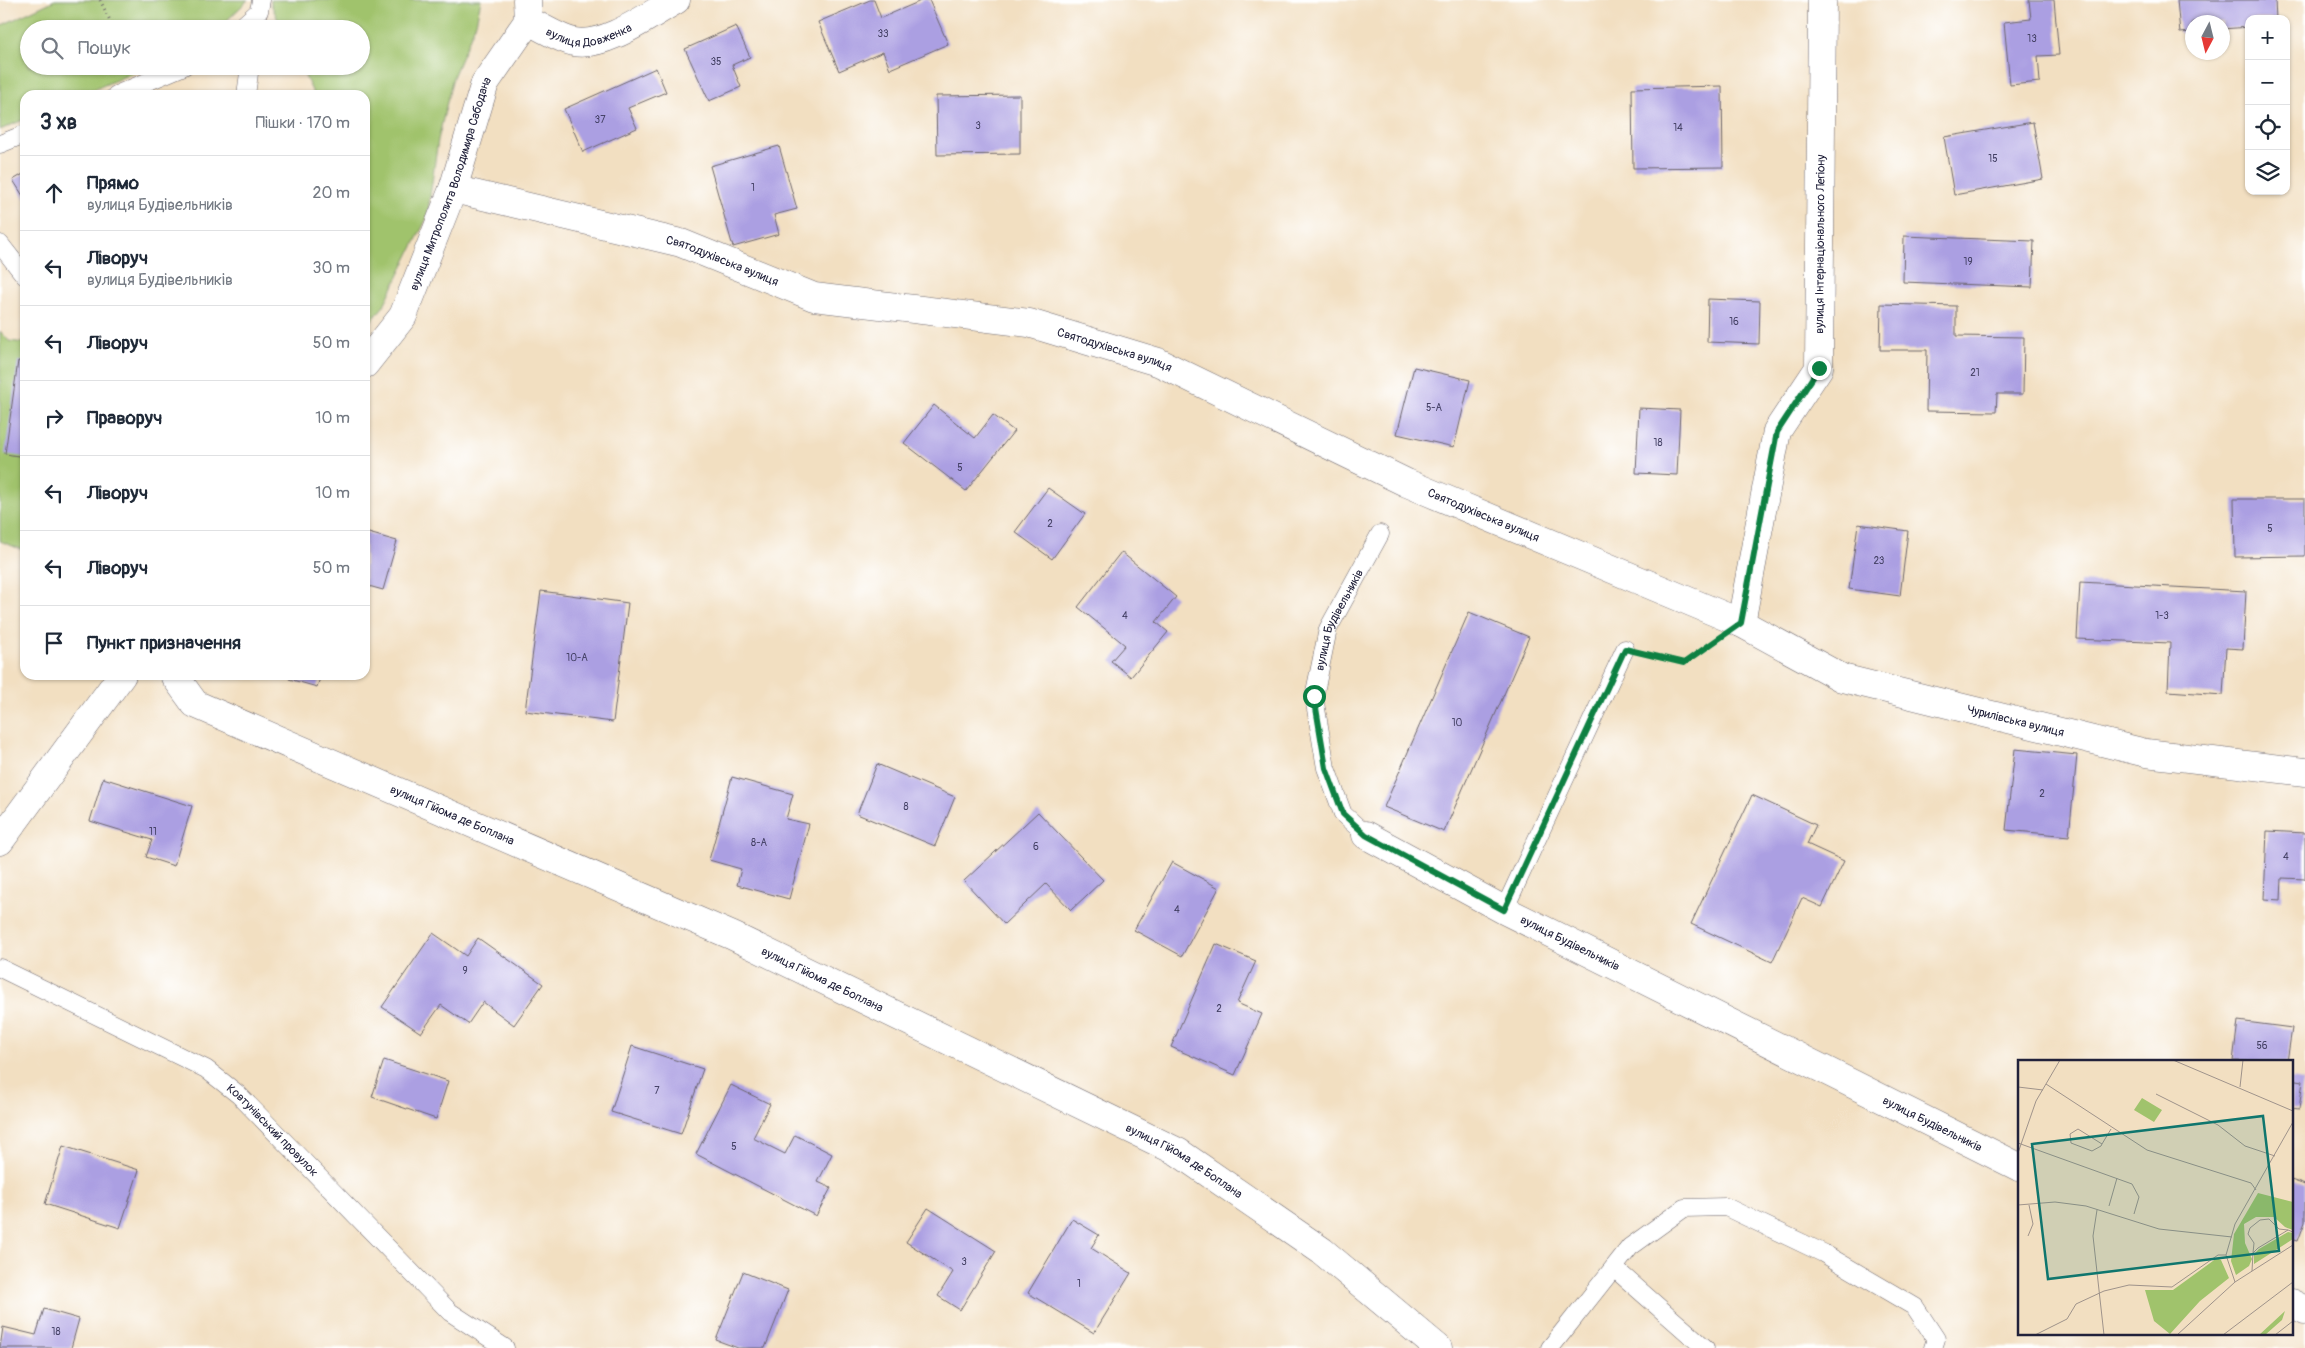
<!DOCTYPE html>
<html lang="uk">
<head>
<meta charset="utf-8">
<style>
	body { margin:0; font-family:Pangolin,sans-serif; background:#f6f6f7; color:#1f2937 }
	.controls { position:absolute; right:15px; top:15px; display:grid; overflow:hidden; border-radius:10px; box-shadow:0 1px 4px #0004 }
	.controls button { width:45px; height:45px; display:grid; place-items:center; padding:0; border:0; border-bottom:1px solid #e0e1e3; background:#fff; color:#1f2937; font:25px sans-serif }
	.compass { position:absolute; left:2185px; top:15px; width:45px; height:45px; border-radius:50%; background:#fff; box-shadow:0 1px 4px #0004; rotate:187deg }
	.stop { position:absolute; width:15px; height:15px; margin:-11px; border:4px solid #0b8043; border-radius:50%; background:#fff }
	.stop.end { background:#0b8043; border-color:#fff; box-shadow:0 1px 5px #0008 }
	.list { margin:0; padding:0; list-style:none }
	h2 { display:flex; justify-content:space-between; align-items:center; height:65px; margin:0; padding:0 20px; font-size:21px }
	h2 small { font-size:16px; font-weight:400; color:#747a83 }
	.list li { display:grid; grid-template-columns:32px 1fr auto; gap:15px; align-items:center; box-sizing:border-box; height:75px; padding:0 20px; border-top:1px solid #e0e1e3 }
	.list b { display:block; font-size:19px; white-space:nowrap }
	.list p { margin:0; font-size:16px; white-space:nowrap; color:#747a83 }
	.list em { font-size:16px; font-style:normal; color:#747a83 }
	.icon { flex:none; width:28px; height:28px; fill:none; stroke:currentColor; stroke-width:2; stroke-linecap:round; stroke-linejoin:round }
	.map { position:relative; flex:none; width:2305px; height:1348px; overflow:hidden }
	.search { position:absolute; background:#fff; box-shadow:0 1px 4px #0004; left:20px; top:20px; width:350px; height:55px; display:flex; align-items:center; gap:12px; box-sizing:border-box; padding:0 18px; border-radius:28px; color:#747a83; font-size:19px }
	.panel { position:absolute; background:#fff; box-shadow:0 1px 4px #0004; left:20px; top:90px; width:350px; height:590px; border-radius:15px }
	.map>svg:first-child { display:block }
	.green { fill:#a0c36c; stroke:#617254 }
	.building { fill:#ab9fe2 }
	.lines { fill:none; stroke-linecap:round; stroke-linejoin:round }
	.service-casing { stroke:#6b646a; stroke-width:19 }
	.minor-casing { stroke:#6b646a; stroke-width:29 }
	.path { stroke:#6b646a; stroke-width:3; stroke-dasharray:1 4; stroke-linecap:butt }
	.service { stroke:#fff; stroke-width:18 }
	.minor { stroke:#fff; stroke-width:28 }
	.route { stroke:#0b8043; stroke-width:6 }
	.labels { text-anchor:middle; stroke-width:4; stroke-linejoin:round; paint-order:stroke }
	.number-label { font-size:10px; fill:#444165 }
	.street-label { font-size:12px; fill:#22223b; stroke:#fff }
	.inset-road { fill:none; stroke:#9f938b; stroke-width:1 }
	.view { fill:#0f766e; fill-opacity:0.15; stroke:#0f766e; stroke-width:2.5 }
	.inset-edge { fill:none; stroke:#22223b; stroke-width:2.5 }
</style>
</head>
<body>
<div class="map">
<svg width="2305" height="1348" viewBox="0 0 2305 1348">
	<rect width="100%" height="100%" fill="#fff"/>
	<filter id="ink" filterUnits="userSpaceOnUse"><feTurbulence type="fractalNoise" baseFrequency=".02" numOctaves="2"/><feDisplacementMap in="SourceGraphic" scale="10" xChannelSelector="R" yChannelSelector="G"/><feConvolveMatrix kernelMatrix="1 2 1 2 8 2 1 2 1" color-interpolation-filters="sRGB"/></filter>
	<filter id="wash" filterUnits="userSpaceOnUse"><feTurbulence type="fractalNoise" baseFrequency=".0096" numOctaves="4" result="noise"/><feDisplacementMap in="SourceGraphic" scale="20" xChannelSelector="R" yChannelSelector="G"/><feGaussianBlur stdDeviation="1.12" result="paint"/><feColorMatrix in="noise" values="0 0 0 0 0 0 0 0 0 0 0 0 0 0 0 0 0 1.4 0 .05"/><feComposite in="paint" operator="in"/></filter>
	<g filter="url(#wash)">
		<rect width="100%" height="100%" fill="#f2dfc1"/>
		<g class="green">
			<polygon points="55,0 248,0 218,29 29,29 29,66 149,66 81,95 25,95 25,119 0,130 0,26"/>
			<polygon points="271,0 481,0 476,23 453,77 438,140 427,218 383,307 365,328 365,95 314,95 300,66 361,66 361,29 282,29 271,4"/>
			<polygon points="0,331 9,341 25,343 25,551 0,541"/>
		</g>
		<g id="blocks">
			<g class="building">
				<polygon points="870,0 874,0 881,18 923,0 929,0 948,44 890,69 883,52 839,71 818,22"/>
				<polygon points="2029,0 2054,0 2059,55 2038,56 2040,82 2010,85 2004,22 2031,19"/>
				<polygon points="2177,0 2275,0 2276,19 2249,19 2249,27 2222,29 2222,22 2192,22 2192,32 2180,33"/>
				<polygon points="736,26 750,57 732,65 741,87 709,101 685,49"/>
				<polygon points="656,68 666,92 628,108 637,128 583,152 564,109"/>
				<polygon points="1722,86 1723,167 1633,168 1632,88"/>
				<polygon points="1020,95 1020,154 937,155 936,96"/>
				<polygon points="2033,122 2043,179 1954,195 1944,137"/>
				<polygon points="779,146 797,209 774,215 779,234 733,247 710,166"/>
				<polygon points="25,173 25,199 13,180"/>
				<polygon points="1904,236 2034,241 2032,287 1903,282"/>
				<polygon points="1708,299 1760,301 1759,344 1707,342"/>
				<polygon points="1881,304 1956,306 1956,336 2024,337 2023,394 1997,394 1996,412 1926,411 1927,350 1880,350"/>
				<polygon points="18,361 25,362 25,457 5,454"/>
				<polygon points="1414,367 1470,380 1454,447 1397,434"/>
				<polygon points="934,405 975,438 993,415 1014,431 966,491 904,443"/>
				<polygon points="1639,408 1680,410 1677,475 1636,473"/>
				<polygon points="1048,488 1085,514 1052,559 1015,532"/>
				<polygon points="2234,499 2305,499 2305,556 2235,557"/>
				<polygon points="1858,524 1908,531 1900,596 1849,589"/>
				<polygon points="365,532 397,541 383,590 365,585"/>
				<polygon points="1121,552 1176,597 1156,622 1168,632 1131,677 1111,661 1125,645 1078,607"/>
				<polygon points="2080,582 2246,591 2243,649 2226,648 2223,695 2168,691 2170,643 2077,639"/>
				<polygon points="541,591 628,603 613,722 525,711"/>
				<polygon points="1469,612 1529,637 1444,832 1384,807"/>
				<polygon points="290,675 321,675 317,687 289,679"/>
				<polygon points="2015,749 2077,755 2069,836 2006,830"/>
				<polygon points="877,764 955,797 935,846 857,814"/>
				<polygon points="732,777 793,794 786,819 809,824 789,899 737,885 741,869 709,860"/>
				<polygon points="103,778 192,806 174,866 146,857 152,840 90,821"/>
				<polygon points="1752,795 1816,825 1807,844 1844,861 1822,907 1802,898 1772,962 1691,924"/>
				<polygon points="1038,812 1103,880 1071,910 1046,884 1004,924 964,881"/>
				<polygon points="2267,831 2305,833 2305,879 2282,878 2281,900 2264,899"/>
				<polygon points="1172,862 1219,888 1182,956 1134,930"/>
				<polygon points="433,933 466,956 478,938 543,984 514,1025 483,1002 468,1024 441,1005 421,1033 382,1007"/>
				<polygon points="1216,944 1256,961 1237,1003 1262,1014 1235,1075 1171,1047"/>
				<polygon points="2238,1021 2292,1028 2287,1062 2233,1061"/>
				<polygon points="632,1046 703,1069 681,1134 611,1112"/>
				<polygon points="384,1060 448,1081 436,1119 372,1097"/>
				<polygon points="2291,1079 2303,1081 2299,1109 2291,1108"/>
				<polygon points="731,1085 770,1104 753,1138 785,1154 795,1135 832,1154 818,1182 831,1188 816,1216 696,1154"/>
				<polygon points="63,1146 139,1170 120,1228 45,1204"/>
				<polygon points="2291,1180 2305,1185 2305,1222 2298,1241 2291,1239"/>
				<polygon points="928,1208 996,1251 960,1310 938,1296 953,1272 906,1242"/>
				<polygon points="1072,1219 1099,1235 1091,1248 1131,1273 1094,1333 1028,1293"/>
				<polygon points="743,1272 788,1290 765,1348 738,1348 716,1340"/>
				<polygon points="44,1309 79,1319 71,1348 0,1348 3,1327 36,1335"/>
			</g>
		</g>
	</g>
	<g filter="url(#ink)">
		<use href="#blocks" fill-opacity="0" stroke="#6b646a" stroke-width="1"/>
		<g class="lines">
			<g class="service-casing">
				<g id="service">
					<polyline points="239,29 259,11 261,0"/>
					<polyline points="116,95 184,66"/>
					<polyline points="246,95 250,66"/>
					<polyline points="0,144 25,134"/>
					<polyline points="0,244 25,276"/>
					<path id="s1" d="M 1366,835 L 1343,814 L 1326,768 L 1314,697 L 1328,629 L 1380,534"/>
					<polyline points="1504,910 1625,649"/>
					<path id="s2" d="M 0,968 L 206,1069 L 239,1095 L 450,1312 L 505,1348"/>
					<polyline points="1614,1268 1705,1348"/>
					<polyline points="1550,1348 1630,1247 1684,1208 1726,1207 1823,1253 1915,1307 1936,1339 1933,1348"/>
				</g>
			</g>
			<g class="minor-casing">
				<g id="minor">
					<path id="s3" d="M 528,21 C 542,27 559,39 574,42 C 605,48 649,15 676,0"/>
					<path id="s4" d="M 453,189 L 681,243 L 814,297 L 1029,323 L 1158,362 L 1407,483 L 1741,623 L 1842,678 L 2146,753 L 2305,772"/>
					<path id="s5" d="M 365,364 L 403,316 L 453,189 L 485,83 L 528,21 L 527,0"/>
					<path id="s6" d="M 1741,623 L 1777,431 L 1819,368 L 1822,0"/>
					<path id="s7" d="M 174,675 L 195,704 L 733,936 L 1178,1152 L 1322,1251 L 1438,1348"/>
					<path id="s8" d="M 1366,835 L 1504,910 L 2019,1167"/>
					<polyline points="0,841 122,675"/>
					<polyline points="2291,1303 2305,1310"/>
				</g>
			</g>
			<g class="path">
				<polyline points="100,0 114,29"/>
				<polyline points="1652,655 1684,663 1710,645"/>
			</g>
			<use href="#service" class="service"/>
			<use href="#minor" class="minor"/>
		</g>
	</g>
	<g class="lines" filter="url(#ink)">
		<polyline class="route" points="1314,696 1326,768 1343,814 1366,835 1504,910 1625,649 1684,663 1741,623 1777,432 1819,368"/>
	</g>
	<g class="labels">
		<g class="number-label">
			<text x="883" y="37">33</text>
			<text x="2032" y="42">13</text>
			<text x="716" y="65">35</text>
			<text x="600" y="123">37</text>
			<text x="978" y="129">3</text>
			<text x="1678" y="131">14</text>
			<text x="1993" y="162">15</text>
			<text x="753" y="191">1</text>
			<text x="1968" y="265">19</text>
			<text x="1734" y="325">16</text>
			<text x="1975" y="376">21</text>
			<text x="1434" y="411">5-А</text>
			<text x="1658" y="446">18</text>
			<text x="960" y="471">5</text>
			<text x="1050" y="527">2</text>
			<text x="2270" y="532">5</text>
			<text x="1879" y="564">23</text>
			<text x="1125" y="619">4</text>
			<text x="2162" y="619">1-3</text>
			<text x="577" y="661">10-А</text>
			<text x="1457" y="726">10</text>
			<text x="2042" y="797">2</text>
			<text x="906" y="810">8</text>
			<text x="153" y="835">11</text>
			<text x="759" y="846">8-А</text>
			<text x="1036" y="850">6</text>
			<text x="2286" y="860">4</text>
			<text x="1177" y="913">4</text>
			<text x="465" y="974">9</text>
			<text x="1219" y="1012">2</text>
			<text x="2262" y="1049">56</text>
			<text x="657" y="1094">7</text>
			<text x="734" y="1150">5</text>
			<text x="964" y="1265">3</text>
			<text x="1079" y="1287">1</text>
			<text x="56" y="1335">18</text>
		</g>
		<g class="street-label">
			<text dy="4" stroke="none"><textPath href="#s3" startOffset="66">вулиця Довженка</textPath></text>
			<text dy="4" stroke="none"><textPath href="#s5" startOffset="202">вулиця Митрополита Володимира Сабодана</textPath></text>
			<text dy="4" stroke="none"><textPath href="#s6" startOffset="395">вулиця Інтернаціонального Легіону</textPath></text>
			<text dy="4" stroke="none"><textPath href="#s4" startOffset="279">Святодухівська вулиця</textPath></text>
			<text dy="4" stroke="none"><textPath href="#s4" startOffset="684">Святодухівська вулиця</textPath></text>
			<text dy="4" stroke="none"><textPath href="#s4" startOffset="1089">Святодухівська вулиця</textPath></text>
			<text dy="4" stroke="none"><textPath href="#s1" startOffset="234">вулиця Будівельників</textPath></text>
			<text dy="4" stroke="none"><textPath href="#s4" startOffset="1662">Чурилівська вулиця</textPath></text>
			<text dy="4" stroke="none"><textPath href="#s7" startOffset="316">вулиця Гійома де Боплана</textPath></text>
			<text dy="4" stroke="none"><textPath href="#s8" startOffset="231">вулиця Будівельників</textPath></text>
			<text dy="4" stroke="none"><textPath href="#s7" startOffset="721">вулиця Гійома де Боплана</textPath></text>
			<text dy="4" stroke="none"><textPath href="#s8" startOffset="636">вулиця Будівельників</textPath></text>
			<text dy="4" stroke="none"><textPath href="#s2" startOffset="320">Ковтунівський провулок</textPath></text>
			<text dy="4" stroke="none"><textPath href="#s7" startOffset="1126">вулиця Гійома де Боплана</textPath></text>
		</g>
	</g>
	<g transform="translate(2018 1060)">
		<rect width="275" height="275" fill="#f2dfc1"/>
		<path d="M 124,38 L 144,50 L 136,62 L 116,50 ZM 240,133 L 275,142 L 275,170 L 267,167 L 256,157 L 238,157 L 226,164 L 227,183 L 234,199 L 231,206 L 218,215 L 213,201 L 216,174 ZM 270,172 L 275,173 L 275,179 L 236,204 L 236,194 L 241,189 ZM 199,198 L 203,200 L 211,218 L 182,241 L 152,274 L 136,261 L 127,230 L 155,230 ZM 267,251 L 264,260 L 247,275 L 241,275 Z" fill="#a0c36c"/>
		<path class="inset-road" d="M 155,0 L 275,51M 28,24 L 129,90 L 233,123 L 238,130M 0,27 L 25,30M 222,27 L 225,0M 138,34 L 200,65 L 227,86 L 257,96M 0,83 L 114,124 L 121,137 L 116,154M 84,84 L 60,69 L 52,74 L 53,83 L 74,91 L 83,86 L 84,84 L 93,69M 0,93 L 18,41 L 42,0M 0,145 L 37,142 L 68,146 L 141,169 L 214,177M 91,146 L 99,118M 79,150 L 75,176 L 86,275M 10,176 L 15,164 L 11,145M 235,193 L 236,183 L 230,174 L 232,168 L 242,160 L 251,159 L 261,169 L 270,170M 234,211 L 235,193 L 240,188 L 270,170 L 275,172M 217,222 L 208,195 L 217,164 L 275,62M 17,275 L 49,259 L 58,244 L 86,231 L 111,225 L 154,227 L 200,195 L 208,195M 159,275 L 217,222 L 275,185M 205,275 L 275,222M 257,275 L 275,261"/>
		<path class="view" d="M 245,56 L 261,191 L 30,219 L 14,84 Z"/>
		<rect width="275" height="275" class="inset-edge"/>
	</g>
</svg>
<div class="controls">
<button>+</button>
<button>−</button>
<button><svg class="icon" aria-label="locate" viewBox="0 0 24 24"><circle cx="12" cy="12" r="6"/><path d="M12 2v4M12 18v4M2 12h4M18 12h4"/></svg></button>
<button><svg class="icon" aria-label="layers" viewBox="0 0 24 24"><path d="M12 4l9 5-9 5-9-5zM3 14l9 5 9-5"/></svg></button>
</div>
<svg class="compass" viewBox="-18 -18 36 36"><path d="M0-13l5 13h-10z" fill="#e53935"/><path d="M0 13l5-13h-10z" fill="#747a83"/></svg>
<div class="stop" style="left:1314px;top:696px"></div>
<div class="stop end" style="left:1819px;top:368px"></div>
<div class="search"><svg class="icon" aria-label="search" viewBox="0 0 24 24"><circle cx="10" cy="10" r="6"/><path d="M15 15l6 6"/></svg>Пошук</div>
<section class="panel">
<h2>3 хв<small>Пішки · 170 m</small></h2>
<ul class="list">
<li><svg class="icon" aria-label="ahead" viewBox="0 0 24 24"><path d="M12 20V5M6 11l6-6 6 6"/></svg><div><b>Прямо</b><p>вулиця Будівельників</p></div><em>20 m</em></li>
<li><svg class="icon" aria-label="left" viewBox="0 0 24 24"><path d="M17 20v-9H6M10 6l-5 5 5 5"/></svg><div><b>Ліворуч</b><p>вулиця Будівельників</p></div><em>30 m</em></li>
<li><svg class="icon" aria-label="left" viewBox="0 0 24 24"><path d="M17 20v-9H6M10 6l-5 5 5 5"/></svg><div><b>Ліворуч</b></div><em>50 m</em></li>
<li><svg class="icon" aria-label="right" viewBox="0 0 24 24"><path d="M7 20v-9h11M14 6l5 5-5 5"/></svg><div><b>Праворуч</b></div><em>10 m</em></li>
<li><svg class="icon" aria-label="left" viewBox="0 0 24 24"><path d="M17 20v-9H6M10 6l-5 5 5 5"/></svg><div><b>Ліворуч</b></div><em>10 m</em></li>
<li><svg class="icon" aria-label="left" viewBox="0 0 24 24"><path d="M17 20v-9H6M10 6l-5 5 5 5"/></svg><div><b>Ліворуч</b></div><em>50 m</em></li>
<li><svg class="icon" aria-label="arrive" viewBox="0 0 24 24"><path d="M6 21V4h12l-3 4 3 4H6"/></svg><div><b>Пункт призначення</b></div></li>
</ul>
</section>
</div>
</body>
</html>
